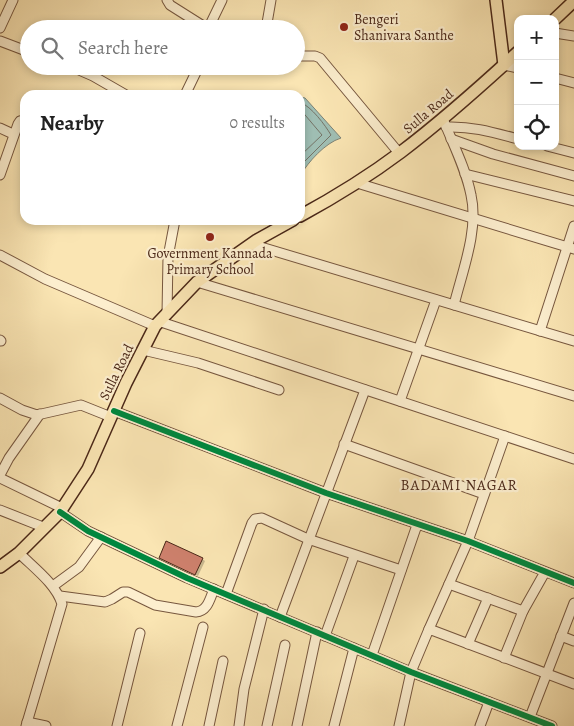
<!DOCTYPE html>
<html lang="en">
<head>
<meta charset="utf-8">
<style>
	body { margin:0; font-family:Alegreya,serif; background:#f2f2f2; color:#222 }
	.controls { position:absolute; right:15px; top:15px; display:grid; overflow:hidden; border-radius:10px; box-shadow:0 2px 8px #0003 }
	.controls button { width:45px; height:45px; display:grid; place-items:center; padding:0; border:0; border-bottom:1px solid #e0e0e0; background:#fff; color:#222; font:25px sans-serif }
	.list { margin:0; padding:0; list-style:none }
	h2 { display:flex; justify-content:space-between; align-items:center; height:65px; margin:0; padding:0 20px; font-size:21px }
	h2 small { font-size:16px; font-weight:400; color:#767676 }
	.icon { flex:none; width:28px; height:28px; fill:none; stroke:currentColor; stroke-width:2; stroke-linecap:round; stroke-linejoin:round }
	.map { position:relative; flex:none; width:574px; height:726px; overflow:hidden }
	.search { position:absolute; background:#fff; box-shadow:0 2px 8px #0003; left:20px; top:20px; width:285px; height:55px; display:flex; align-items:center; gap:12px; box-sizing:border-box; padding:0 18px; border-radius:28px; color:#767676; font-size:19px }
	.panel { position:absolute; background:#fff; box-shadow:0 2px 8px #0003; left:20px; top:90px; width:285px; height:135px; border-radius:15px }
	.map>svg:first-child { display:block }
	.water { fill:#9fbeb3; stroke:#7d8275 }
	.shadow { fill:#0003 }
	.lines { fill:none; stroke-linecap:round; stroke-linejoin:round }
	.shore { stroke:#757366; stroke-width:1 }
	.building { fill:#cd806c; stroke:#4b2818 }
	.minor-casing { stroke:#77573f; stroke-width:11 }
	.major-casing { stroke:#4b2818; stroke-width:14 }
	.minor { stroke:#fceece; stroke-width:9 }
	.major { stroke:#fae5b3; stroke-width:11 }
	.cycleway-casing { stroke:#fceece; stroke-width:9 }
	.cycleway { stroke:#00873e; stroke-width:6 }
	.poi-dot { fill:#8f2418; stroke:#fceece; stroke-width:2 }
	.labels { text-anchor:middle; stroke-width:4.5; stroke-linejoin:round; paint-order:stroke }
	.poi-label { font-size:14px; fill:#4b2818; stroke:#fceece; text-anchor:start }
	.street-label { font-size:14px; fill:#4b2818; stroke:#fceece }
	.neighbourhood-label { font-size:15px; letter-spacing:1px; fill:#4b2818; stroke:#fceece }
</style>
</head>
<body>
<div class="map">
<svg width="574" height="726" viewBox="0 0 574 726">
	<rect width="100%" height="100%" fill="#fae5b3"/>
	<filter id="stains"><feTurbulence type="fractalNoise" baseFrequency=".004" numOctaves="4"/><feColorMatrix values="0 0 0 0 .2 0 0 0 0 .09 0 0 0 0 .02 0 0 0 .5 -.17"/></filter>
	<radialGradient id="worn" r=".72"><stop offset=".6" stop-color="#630" stop-opacity="0"/><stop offset="1" stop-color="#630" stop-opacity=".3"/></radialGradient>
	<path class="water" d="M 300,97 L 305,98 L 341,138 C 325,143 308,162 300,176 Z"/>
	<polygon class="shadow" points="160,558 202,559 205,561 198,576"/>
	<g class="lines">
		<g class="shore">
			<path d="M 300,102 C 312,107 325,125 331,135 L 300,166"/>
			<polyline points="300,109 322,135 300,156"/>
		</g>
	</g>
	<polygon class="building" points="166,541 203,558 195,575 159,558"/>
	<g class="lines">
		<g class="minor-casing">
			<g id="minor">
				<polyline points="167,0 170,5 208,29 222,0"/>
				<polyline points="0,28 13,0"/>
				<polyline points="266,29 271,0"/>
				<polyline points="555,33 574,36"/>
				<polyline points="0,41 29,52"/>
				<polyline points="296,56 315,56 320,58 399,153"/>
				<polyline points="504,65 518,68"/>
				<polyline points="70,66 93,76 126,95"/>
				<polyline points="555,78 574,83"/>
				<polyline points="185,95 199,66"/>
				<path d="M 443,119 C 453,144 466,169 471,195 C 479,230 462,272 454,305"/>
				<path d="M 446,127 C 472,126 492,132 518,139"/>
				<polyline points="0,128 13,134"/>
				<polyline points="451,139 493,154 574,176"/>
				<polyline points="547,146 574,153"/>
				<polyline points="465,174 574,201"/>
				<polyline points="0,175 18,124 20,121 25,120"/>
				<polyline points="357,183 574,249"/>
				<polyline points="251,244 574,341"/>
				<polyline points="0,255 45,279 155,326"/>
				<polyline points="197,282 574,396"/>
				<polyline points="167,314 168,257 175,220"/>
				<polyline points="161,322 574,459"/>
				<polyline points="540,331 574,226"/>
				<polyline points="0,340 1,341"/>
				<polyline points="143,350 198,363 279,390"/>
				<polyline points="0,398 22,410 37,415 81,405 111,417"/>
				<polyline points="400,401 436,300"/>
				<polyline points="114,411 326,493 468,541 574,583"/>
				<polyline points="344,444 484,494"/>
				<polyline points="0,475 9,458 40,414"/>
				<polyline points="0,478 62,508"/>
				<polyline points="0,510 43,527"/>
				<polyline points="60,512 88,531 187,578 411,672 552,726"/>
				<path d="M 19,553 C 34,568 56,584 62,604 L 26,726"/>
				<polyline points="449,584 468,541 505,436"/>
				<polyline points="53,586 79,567 101,537"/>
				<polyline points="226,594 252,523 255,519 262,518 308,539 401,570"/>
				<path d="M 60,596 L 105,602 L 112,599 L 123,592 L 128,592 L 155,605 L 196,612 C 208,611 210,598 214,589"/>
				<polyline points="523,611 545,572"/>
				<polyline points="280,617 365,390"/>
				<polyline points="429,629 449,584 523,611 504,658"/>
				<polyline points="325,636 354,556"/>
				<polyline points="561,636 574,641"/>
				<polyline points="468,644 488,598"/>
				<polyline points="372,655 417,525"/>
				<polyline points="530,717 574,603"/>
				<polyline points="27,722 46,726"/>
				<polyline points="117,726 140,633"/>
				<polyline points="177,726 203,627"/>
				<polyline points="209,726 223,661"/>
				<polyline points="239,726 244,689 264,609"/>
				<polyline points="267,726 285,645"/>
				<polyline points="297,726 317,632"/>
				<polyline points="334,726 354,648"/>
				<polyline points="399,726 411,672 429,629 574,684"/>
				<polyline points="480,726 489,702"/>
			</g>
		</g>
		<g class="major-casing">
			<g id="major">
				<polyline points="496,0 504,65"/>
				<polyline points="555,19 574,1"/>
				<path d="M 300,216 C 335,197 369,176 401,152 C 442,121 480,87 518,52"/>
				<polyline points="0,567 19,553 60,512 88,469 126,383 155,326 197,282 257,240 293,220"/>
			</g>
		</g>
		<use href="#minor" class="minor"/>
		<use href="#major" class="major"/>
		<g class="cycleway-casing">
			<g id="cycleway">
				<polyline points="114,411 326,493 468,541 574,583"/>
				<polyline points="60,512 88,531 187,578 411,672 552,726"/>
			</g>
		</g>
		<use href="#cycleway" class="cycleway"/>
	</g>
	<g class="poi-dot">
		<circle cx="344" cy="27" r="5"/>
		<circle cx="210" cy="237" r="5"/>
	</g>
	<g class="labels">
		<g class="poi-label">
			<text x="354" y="24">Bengeri<tspan x="354" dy="16">Shanivara Santhe</tspan></text>
			<text x="210" y="258" text-anchor="middle">Government Kannada<tspan x="210" dy="16">Primary School</tspan></text>
		</g>
		<g class="street-label">
			<text transform="translate(428 111) rotate(-40)" y="5">Sulla Road</text>
			<text transform="translate(116 372) rotate(-64)" y="5">Sulla Road</text>
		</g>
		<g class="neighbourhood-label">
			<text x="459" y="490">BADAMI NAGAR</text>
		</g>
	</g>
	<rect width="100%" height="100%" filter="url(#stains)"/>
	<rect width="100%" height="100%" fill="url(#worn)"/>
</svg>
<div class="controls">
<button>+</button>
<button>−</button>
<button><svg class="icon" aria-label="locate" viewBox="0 0 24 24"><circle cx="12" cy="12" r="6"/><path d="M12 2v4M12 18v4M2 12h4M18 12h4"/></svg></button>
</div>
<div class="search"><svg class="icon" aria-label="search" viewBox="0 0 24 24"><circle cx="10" cy="10" r="6"/><path d="M15 15l6 6"/></svg>Search here</div>
<section class="panel">
<h2>Nearby<small>0 results</small></h2>
<ul class="list">
</ul>
</section>
</div>
</body>
</html>
